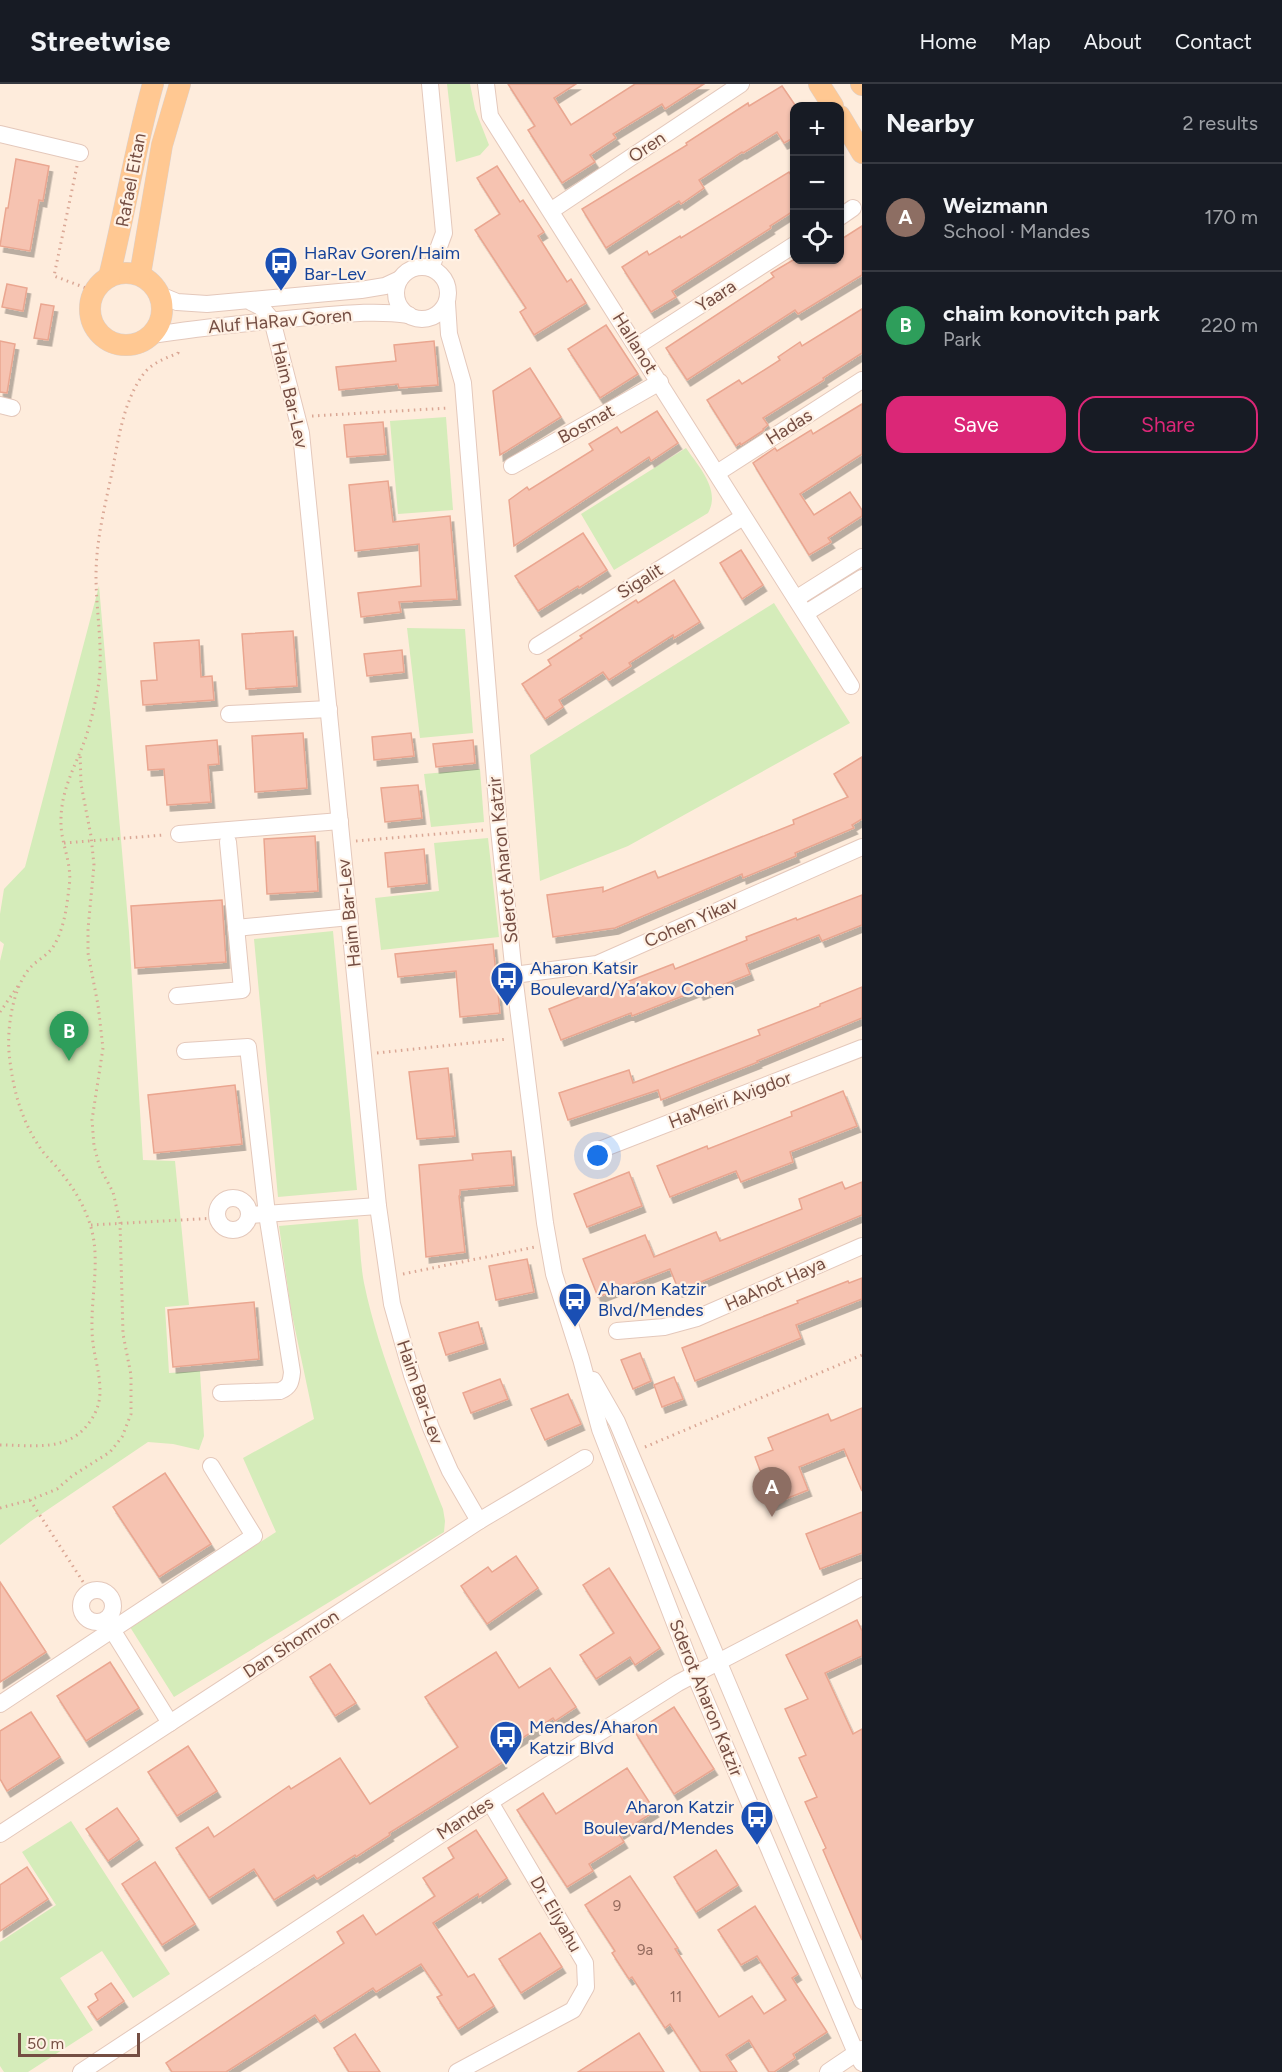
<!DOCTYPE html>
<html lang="en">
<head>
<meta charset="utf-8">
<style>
	body { margin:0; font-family:Figtree,sans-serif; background:#242831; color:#f1f3f6 }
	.controls { position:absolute; right:18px; top:18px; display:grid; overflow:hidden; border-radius:12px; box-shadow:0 2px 4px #0004 }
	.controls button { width:54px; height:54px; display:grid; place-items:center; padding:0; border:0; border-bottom:2px solid #363941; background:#171b24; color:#f1f3f6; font:30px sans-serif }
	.scale { position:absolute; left:18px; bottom:15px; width:122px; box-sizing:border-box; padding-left:6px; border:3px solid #754e43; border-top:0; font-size:16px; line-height:21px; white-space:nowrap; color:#754e43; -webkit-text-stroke:4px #fff1e4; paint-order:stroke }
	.you { position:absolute; left:598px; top:1072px; width:21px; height:21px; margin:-15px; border:4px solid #fff; border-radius:50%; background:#1a73e8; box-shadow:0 0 0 9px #1a73e833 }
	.badge { display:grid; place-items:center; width:39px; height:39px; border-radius:50%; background:#db2777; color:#fff; font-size:20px; font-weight:700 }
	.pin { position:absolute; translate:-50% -50px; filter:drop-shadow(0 2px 3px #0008) }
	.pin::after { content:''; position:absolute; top:32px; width:21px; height:18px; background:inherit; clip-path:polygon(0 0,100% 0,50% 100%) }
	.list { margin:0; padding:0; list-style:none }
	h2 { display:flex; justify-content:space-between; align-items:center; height:78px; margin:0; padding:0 24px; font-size:26px }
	h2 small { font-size:20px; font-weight:400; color:#9ea1a6 }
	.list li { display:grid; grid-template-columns:39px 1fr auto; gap:18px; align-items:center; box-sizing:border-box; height:108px; padding:0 24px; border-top:2px solid #363941 }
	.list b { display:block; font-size:22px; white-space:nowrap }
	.list p { margin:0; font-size:20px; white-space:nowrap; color:#9ea1a6 }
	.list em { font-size:20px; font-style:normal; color:#9ea1a6 }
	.actions { display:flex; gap:12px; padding:18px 24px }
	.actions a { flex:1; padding:14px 0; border:2px solid #db2777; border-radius:18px; text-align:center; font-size:21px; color:#db2777 }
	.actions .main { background:#db2777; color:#fff }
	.icon { flex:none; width:33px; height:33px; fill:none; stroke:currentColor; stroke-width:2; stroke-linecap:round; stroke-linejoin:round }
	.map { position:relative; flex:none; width:862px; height:1988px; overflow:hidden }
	header { display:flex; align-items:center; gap:36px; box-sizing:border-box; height:84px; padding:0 30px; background:#171b24; border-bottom:2px solid #363941 }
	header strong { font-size:28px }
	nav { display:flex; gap:33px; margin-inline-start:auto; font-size:21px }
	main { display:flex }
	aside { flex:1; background:#171b24 }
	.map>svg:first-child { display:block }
	.green { fill:#d5ecba }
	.building { fill:#f6c3b1; stroke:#eaa690; stroke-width:1.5; filter:url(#shadow) }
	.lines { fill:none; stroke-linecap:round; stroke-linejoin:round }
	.minor-casing { stroke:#e4c8bb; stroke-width:18 }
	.major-casing { stroke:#dbd1ce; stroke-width:22 }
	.path { stroke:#daa795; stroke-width:3; stroke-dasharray:1.5 4.5; stroke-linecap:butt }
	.minor { stroke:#fff; stroke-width:16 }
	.major { stroke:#ffc892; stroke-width:21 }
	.labels { text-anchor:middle; stroke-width:4.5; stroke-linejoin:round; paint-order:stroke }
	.number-label { font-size:15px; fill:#956b5e }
	.street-label { font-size:18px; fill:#754e43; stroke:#fff1e4 }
	.transit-label { font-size:18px; fill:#164399; stroke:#fff1e4; text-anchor:start }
</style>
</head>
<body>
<header>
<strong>Streetwise</strong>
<nav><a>Home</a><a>Map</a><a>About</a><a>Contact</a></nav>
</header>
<main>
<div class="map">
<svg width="862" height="1988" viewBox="0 0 862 1988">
	<defs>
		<filter id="shadow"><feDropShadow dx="3.5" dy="6" stdDeviation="0" flood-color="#0004"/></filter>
	</defs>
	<rect width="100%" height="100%" fill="#feecdc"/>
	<g class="green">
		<polygon points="447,0 470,0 475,25 489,61 480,71 456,78"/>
		<polygon points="446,333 453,426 398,430 390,337"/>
		<path d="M 686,364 C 699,383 721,406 708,429 L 614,486 L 581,430 Z"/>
		<polygon points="99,502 129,848 143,1076 175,1077 189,1221 165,1223 169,1289 200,1287 204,1352 199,1366 173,1360 148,1358 31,1437 0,1461 0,877 4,860 0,857 0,830 4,805 25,783"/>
		<polygon points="774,519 850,639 628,762 540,797 530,671"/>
		<polygon points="407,544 465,545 473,649 420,654"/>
		<polygon points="480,685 484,738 431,743 424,690"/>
		<polygon points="488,754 499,853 381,866 375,814 439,807 434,759"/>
		<polygon points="333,847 357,1106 278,1113 254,855"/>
		<path d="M 358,1135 C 360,1156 360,1178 364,1199 C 380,1276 414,1351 443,1425 L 445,1437 L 444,1448 L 174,1613 L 130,1543 L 276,1448 L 243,1374 L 314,1335 L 291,1226 L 279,1142 Z"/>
		<polygon points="71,1737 170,1890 133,1914 102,1867 60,1894 93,1946 28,1988 4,1988 0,1982 0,1858 56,1821 22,1768"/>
	</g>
	<g class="building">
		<polygon points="508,0 576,0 554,14 571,41 635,0 704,0 665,25 662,20 613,50 616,54 590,71 595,78 562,99 528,46 535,42"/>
		<polygon points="782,2 795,21 795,53 784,59 777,48 743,69 742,68 699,96 704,104 681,120 679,117 606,164 582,125 687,61 686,59 748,19 749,22"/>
		<polygon points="16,75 49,82 43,117 39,116 30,167 0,162 6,124 8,124"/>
		<polygon points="497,82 520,118 523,116 544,148 538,152 567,198 571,195 586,219 534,251 520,228 526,224 475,146 500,130 477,94"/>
		<polygon points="789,88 795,97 795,126 770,142 771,144 672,207 676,213 651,228 622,183 647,167 649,171 680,152 681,154"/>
		<polygon points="862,142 862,191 798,230 795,226 687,296 666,264 774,193 771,189 793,176 840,176 840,156"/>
		<polygon points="7,200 27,204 23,227 2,223"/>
		<polygon points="41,220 54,222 48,256 34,254"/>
		<polygon points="862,225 862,269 823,294 824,296 763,334 768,341 763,345 764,346 741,361 740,359 736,362 707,316 739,296 742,300 780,276 778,273 800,258 802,262"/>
		<polygon points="606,241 638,290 600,314 568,265"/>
		<polygon points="0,257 15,260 7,309 0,308"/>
		<polygon points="434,257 438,301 399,304 398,300 339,306 336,283 396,277 394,261"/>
		<polygon points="530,284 561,333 500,371 493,307"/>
		<polygon points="862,320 862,370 800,410 814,431 850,408 862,426 862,432 828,454 831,458 809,471 753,379 775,364 777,367 811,346 813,350"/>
		<polygon points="657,327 678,359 651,377 649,373 514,462 509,416 527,403 529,406 593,366 589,360 617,343 621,349"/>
		<polygon points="383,338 386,370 347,373 344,341"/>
		<polygon points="388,397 393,438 450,432 457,515 399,518 401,528 361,533 358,509 421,502 419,460 355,467 349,401"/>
		<polygon points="583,449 607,486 579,504 578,502 538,527 515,492"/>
		<polygon points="741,466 763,501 742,515 720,479"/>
		<polygon points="674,496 700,538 674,554 673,551 629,579 631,582 609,596 603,588 559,616 563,623 545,635 522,600 551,581 548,576 582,554 580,552 636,516 638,519"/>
		<polygon points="293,547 297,602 246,605 242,550"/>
		<polygon points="199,556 201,593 212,592 214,616 143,621 141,597 157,596 154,559"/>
		<polygon points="402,566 404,588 367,592 364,570"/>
		<polygon points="303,649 307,704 255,708 252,652"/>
		<polygon points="411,649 414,672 374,676 372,653"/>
		<polygon points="217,656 219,680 208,681 211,718 167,721 164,685 148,686 146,662"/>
		<polygon points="473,656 475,679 436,683 433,660"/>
		<polygon points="862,673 862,735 852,741 854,744 795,769 796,772 743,794 742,790 615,844 553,853 547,811 603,803 603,808 655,787 658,794 794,740 793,736 848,713 834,690"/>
		<polygon points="418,701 422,734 385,738 381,704"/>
		<polygon points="315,752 318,807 267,810 264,755"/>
		<polygon points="424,765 427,799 388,803 385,769"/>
		<polygon points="862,811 862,841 822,857 819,851 746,880 750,890 700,910 698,906 632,932 631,929 561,956 549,925 605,903 606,906 673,880 675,885 747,856 746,853 796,834 797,836"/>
		<polygon points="222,816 226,878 135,884 131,822"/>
		<polygon points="493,860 500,929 460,933 456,887 398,893 395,870"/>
		<polygon points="862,903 862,934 757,977 758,978 661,1016 658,1006 568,1036 559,1009 629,986 633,999 760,951 758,946 820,922 820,920"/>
		<polygon points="448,984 455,1052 417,1055 409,988"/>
		<polygon points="235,1001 242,1060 154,1069 148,1011"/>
		<polygon points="843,1007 857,1042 790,1068 793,1078 741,1098 736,1087 670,1113 657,1082 707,1062 708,1065 792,1032 791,1028"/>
		<polygon points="511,1067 514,1101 460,1106 460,1111 459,1112 465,1168 426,1173 419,1081 473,1076 472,1070"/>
		<polygon points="629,1088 642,1122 587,1143 574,1110"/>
		<polygon points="842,1098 845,1105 862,1098 862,1131 679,1207 670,1185 598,1213 583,1175 645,1151 654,1173 716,1148 720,1157 802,1125 799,1115"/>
		<polygon points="527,1175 534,1208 496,1216 489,1182"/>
		<polygon points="862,1194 862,1215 796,1241 801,1254 695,1297 682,1264 798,1219 797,1217 848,1197 849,1199"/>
		<polygon points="254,1218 259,1275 173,1283 168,1226"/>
		<polygon points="478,1238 484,1259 446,1271 439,1249"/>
		<polygon points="640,1269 651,1297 633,1305 621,1276"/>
		<polygon points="674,1293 683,1315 662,1323 654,1301"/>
		<polygon points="500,1295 508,1315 471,1329 463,1309"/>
		<polygon points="568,1310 581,1340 545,1356 531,1325"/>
		<polygon points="862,1324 862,1407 844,1365 799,1383 808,1406 773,1420 755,1373 773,1366 768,1354 828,1330 831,1337"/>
		<polygon points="165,1389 211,1460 159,1493 113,1423"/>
		<polygon points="862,1428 862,1469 820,1485 806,1450"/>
		<polygon points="516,1472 538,1504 487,1540 461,1502 488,1483 492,1488"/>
		<polygon points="609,1484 660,1564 635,1581 630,1573 596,1595 580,1571 614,1549 583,1501"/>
		<polygon points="0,1498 46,1568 0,1598"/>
		<polygon points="857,1536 862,1547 862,1572 825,1589 853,1650 862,1645 862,1856 823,1766 826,1764 805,1718 817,1713 799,1674 806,1671 785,1625 808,1615 786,1571"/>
		<polygon points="496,1568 519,1604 550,1584 576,1623 555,1637 553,1634 498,1670 503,1678 389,1749 390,1751 356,1773 355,1771 317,1795 314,1791 274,1816 254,1785 209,1814 176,1764 208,1743 214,1753 289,1702 291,1705 340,1674 370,1720 458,1663 425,1613"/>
		<polygon points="110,1578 139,1624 86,1657 57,1612"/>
		<polygon points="330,1580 356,1619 335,1632 310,1593"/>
		<polygon points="674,1623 714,1685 674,1710 635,1648"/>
		<polygon points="31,1628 60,1673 7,1707 0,1695 0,1647"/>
		<polygon points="188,1662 217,1707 177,1732 148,1688"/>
		<polygon points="627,1684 655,1727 619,1750 624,1758 589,1780 593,1787 567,1803 517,1726 543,1709 556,1730"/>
		<polygon points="117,1724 139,1755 108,1777 86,1745"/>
		<polygon points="476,1746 507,1794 479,1813 478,1810 433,1839 468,1893 474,1890 494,1922 458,1945 437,1913 442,1911 421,1880 376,1908 373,1904 320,1938 315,1931 226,1988 172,1988 166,1979 344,1859 337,1848 363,1831 376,1851 435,1812 423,1794 454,1774 448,1764"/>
		<polygon points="716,1766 738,1801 696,1828 674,1793"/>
		<polygon points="155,1778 195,1840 162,1861 122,1800"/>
		<polygon points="27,1783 48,1815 0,1847 0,1801"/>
		<polygon points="630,1792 678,1864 675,1865 719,1933 752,1912 764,1930 786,1916 757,1872 741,1881 718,1846 755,1822 798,1890 792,1894 827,1948 793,1970 795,1974 774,1988 769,1988 749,1956 726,1971 737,1988 701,1988 670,1940 665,1944 632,1893 629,1895 612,1869 615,1867 585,1821"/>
		<polygon points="540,1849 562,1883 521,1909 499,1875"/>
		<polygon points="111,1899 124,1917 97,1936 88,1923 98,1916 95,1910"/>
		<polygon points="639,1949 664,1988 578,1988"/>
		<polygon points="355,1950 380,1988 349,1988 334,1964"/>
	</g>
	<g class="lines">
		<g class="minor-casing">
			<g id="minor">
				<polyline points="430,0 444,149 431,184"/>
				<polyline points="486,0 490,32 851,602"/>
				<polyline points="0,50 80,69"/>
				<polyline points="552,126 741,0"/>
				<polyline points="840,133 853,124"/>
				<circle cx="422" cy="209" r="26"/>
				<polyline points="160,211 177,218 207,220 361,206 385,202 400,195"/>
				<polyline points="251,218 261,223 272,236 301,349 378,1122 392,1220 412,1291 431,1344 450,1387 479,1437"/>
				<polyline points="447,219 449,250 463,299 499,745 514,891 545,1139 554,1190 581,1275 600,1345 694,1589 856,1969 862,1979"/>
				<path d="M 152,251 C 204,243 256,238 308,233 C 342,230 375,226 409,231"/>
				<polyline points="637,262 794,161"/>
				<polyline points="0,321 12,324"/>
				<polyline points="512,382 660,298"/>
				<polyline points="717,389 862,296"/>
				<polyline points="797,514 862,473"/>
				<polyline points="806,529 862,494"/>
				<polyline points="537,562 743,433"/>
				<polyline points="229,630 329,625"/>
				<polyline points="179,750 340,737"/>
				<polyline points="236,844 350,833"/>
				<polyline points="514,891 597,880 862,763"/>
				<polyline points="177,912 242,906 228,758"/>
				<path d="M 185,967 L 248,963 L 267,1130 L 292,1288 C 291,1298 290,1303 280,1307 L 221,1309"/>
				<polyline points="597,1067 862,964"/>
				<circle cx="233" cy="1130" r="16"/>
				<polyline points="249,1131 378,1122"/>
				<polyline points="617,1247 664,1243 697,1234 862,1162"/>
				<polyline points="593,1296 617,1338 862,1917"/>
				<circle cx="97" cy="1522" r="16"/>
				<polyline points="106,1536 170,1639"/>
				<polyline points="0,1620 254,1452 211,1382"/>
				<polyline points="0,1750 479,1437 585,1374"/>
				<polyline points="81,1988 490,1718 678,1599 862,1503"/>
				<polyline points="457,1988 573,1926 586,1903 585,1879 490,1718"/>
				<polyline points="828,1988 862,1965"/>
			</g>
		</g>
		<g class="major-casing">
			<g id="major">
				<polyline points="819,0 833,22"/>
				<polyline points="861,0 862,1"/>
				<polyline points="840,32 862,69"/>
				<circle cx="126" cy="225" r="36"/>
				<polyline points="140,191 162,61 180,0"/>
				<path d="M 109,193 C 125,128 135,64 153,0"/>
			</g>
		</g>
		<g class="path">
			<polyline points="77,82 54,192 94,207"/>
			<polyline points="312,332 449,324"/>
			<polyline points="356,757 484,746"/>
			<polyline points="64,759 164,751"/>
			<polyline points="0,928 18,902"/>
			<polyline points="377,969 508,955"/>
			<polyline points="91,1141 217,1134"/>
			<polyline points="403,1190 535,1163"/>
			<path d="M 0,1361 C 33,1361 70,1369 91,1336 C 97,1327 100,1318 100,1307 C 100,1286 92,1267 92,1245 C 91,1210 101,1174 90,1140 C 83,1119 73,1103 59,1086 C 53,1078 44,1071 39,1062 C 20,1034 12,1001 9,968 C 7,943 13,903 30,884 C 37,876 47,872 53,863 C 64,846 67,822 69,803 C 73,779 60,759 61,736 C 61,705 76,681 86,653 C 91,637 95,620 98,604 C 104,567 96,529 96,492 C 96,458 104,426 111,393 C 118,359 122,321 142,292 C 151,279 164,275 178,269 L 178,264"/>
			<polyline points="645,1363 862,1271"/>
			<polyline points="30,1416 89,1507"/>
			<polyline points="0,1424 30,1416 57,1405 72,1392 110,1368 122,1353 131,1330 131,1291 123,1250 120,1139 113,1108 100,1084 94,1062 92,1036 103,964 98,921 88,869 88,845 94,781 91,752 81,700 80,668"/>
		</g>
		<use href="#minor" class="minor"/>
		<use href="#major" class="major"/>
	</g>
	<defs>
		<g id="bus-pin" transform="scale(1.725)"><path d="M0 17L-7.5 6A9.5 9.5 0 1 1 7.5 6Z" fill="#1a4fb4" stroke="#fff1e4"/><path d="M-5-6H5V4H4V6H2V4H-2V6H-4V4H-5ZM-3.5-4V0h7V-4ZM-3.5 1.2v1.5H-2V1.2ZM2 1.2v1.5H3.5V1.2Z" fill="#fff"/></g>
	</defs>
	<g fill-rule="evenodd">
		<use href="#bus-pin" x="281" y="179"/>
		<use href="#bus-pin" x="507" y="894"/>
		<use href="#bus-pin" x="575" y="1215"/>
		<use href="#bus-pin" x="506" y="1653"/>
		<use href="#bus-pin" x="757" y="1733"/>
	</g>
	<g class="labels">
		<g class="number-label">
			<text x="617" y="1827">9</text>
			<text x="645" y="1871">9a</text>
			<text x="676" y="1918">11</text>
		</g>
		<g class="street-label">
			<text transform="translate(647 63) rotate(-34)" y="6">Oren</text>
			<text transform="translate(131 96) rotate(-79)" y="6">Rafael Eitan</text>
			<text transform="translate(716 212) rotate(-33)" y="6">Yaara</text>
			<text transform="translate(280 237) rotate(-5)" y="6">Aluf HaRav Goren</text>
			<text transform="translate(635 259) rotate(58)" y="6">HaIlanot</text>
			<text transform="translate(290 311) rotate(77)" y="6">Haim Bar-Lev</text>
			<text transform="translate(586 340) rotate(-29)" y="6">Bosmat</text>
			<text transform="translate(789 343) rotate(-32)" y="6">Hadas</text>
			<text transform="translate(640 497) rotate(-32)" y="6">Sigalit</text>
			<text transform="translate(503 776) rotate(-96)" y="6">Sderot Aharon Katzir</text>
			<text transform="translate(349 829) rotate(-96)" y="6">Haim Bar-Lev</text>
			<text transform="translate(691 838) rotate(-24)" y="6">Cohen Yikav</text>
			<text transform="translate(730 1016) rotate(-21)" y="6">HaMeiri Avigdor</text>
			<text transform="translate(775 1200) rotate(-24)" y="6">HaAhot Haya</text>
			<text transform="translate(420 1308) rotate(71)" y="6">Haim Bar-Lev</text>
			<text transform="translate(291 1560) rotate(-33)" y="6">Dan Shomron</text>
			<text transform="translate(706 1614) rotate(68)" y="6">Sderot Aharon Katzir</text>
			<text transform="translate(465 1734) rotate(-33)" y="6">Mandes</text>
			<text transform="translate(556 1830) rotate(60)" y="6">Dr. Eliyahu</text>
		</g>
		<g class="transit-label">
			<text x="304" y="175">HaRav Goren/Haim<tspan x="304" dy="21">Bar-Lev</tspan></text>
			<text x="530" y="890">Aharon Katsir<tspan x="530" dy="21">Boulevard/Ya’akov Cohen</tspan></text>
			<text x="598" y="1211">Aharon Katzir<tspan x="598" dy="21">Blvd/Mendes</tspan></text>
			<text x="529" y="1649">Mendes/Aharon<tspan x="529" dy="21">Katzir Blvd</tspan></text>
			<text x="734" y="1729" text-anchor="end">Aharon Katzir<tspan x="734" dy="21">Boulevard/Mendes</tspan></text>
		</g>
	</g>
</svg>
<div class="controls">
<button>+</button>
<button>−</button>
<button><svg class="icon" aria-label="locate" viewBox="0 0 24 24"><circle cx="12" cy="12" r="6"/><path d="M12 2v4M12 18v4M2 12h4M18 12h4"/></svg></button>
</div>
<div class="scale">50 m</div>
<div class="you"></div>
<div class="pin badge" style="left:772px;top:1433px;background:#8d6e63">A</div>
<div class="pin badge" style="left:69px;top:977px;background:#2e9e5b">B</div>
</div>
<aside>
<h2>Nearby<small>2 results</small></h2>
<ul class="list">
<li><span class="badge" style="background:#8d6e63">A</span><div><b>Weizmann</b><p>School · Mandes</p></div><em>170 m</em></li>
<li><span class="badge" style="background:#2e9e5b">B</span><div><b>chaim konovitch park</b><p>Park</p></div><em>220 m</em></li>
</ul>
<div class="actions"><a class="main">Save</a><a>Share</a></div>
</aside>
</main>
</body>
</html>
